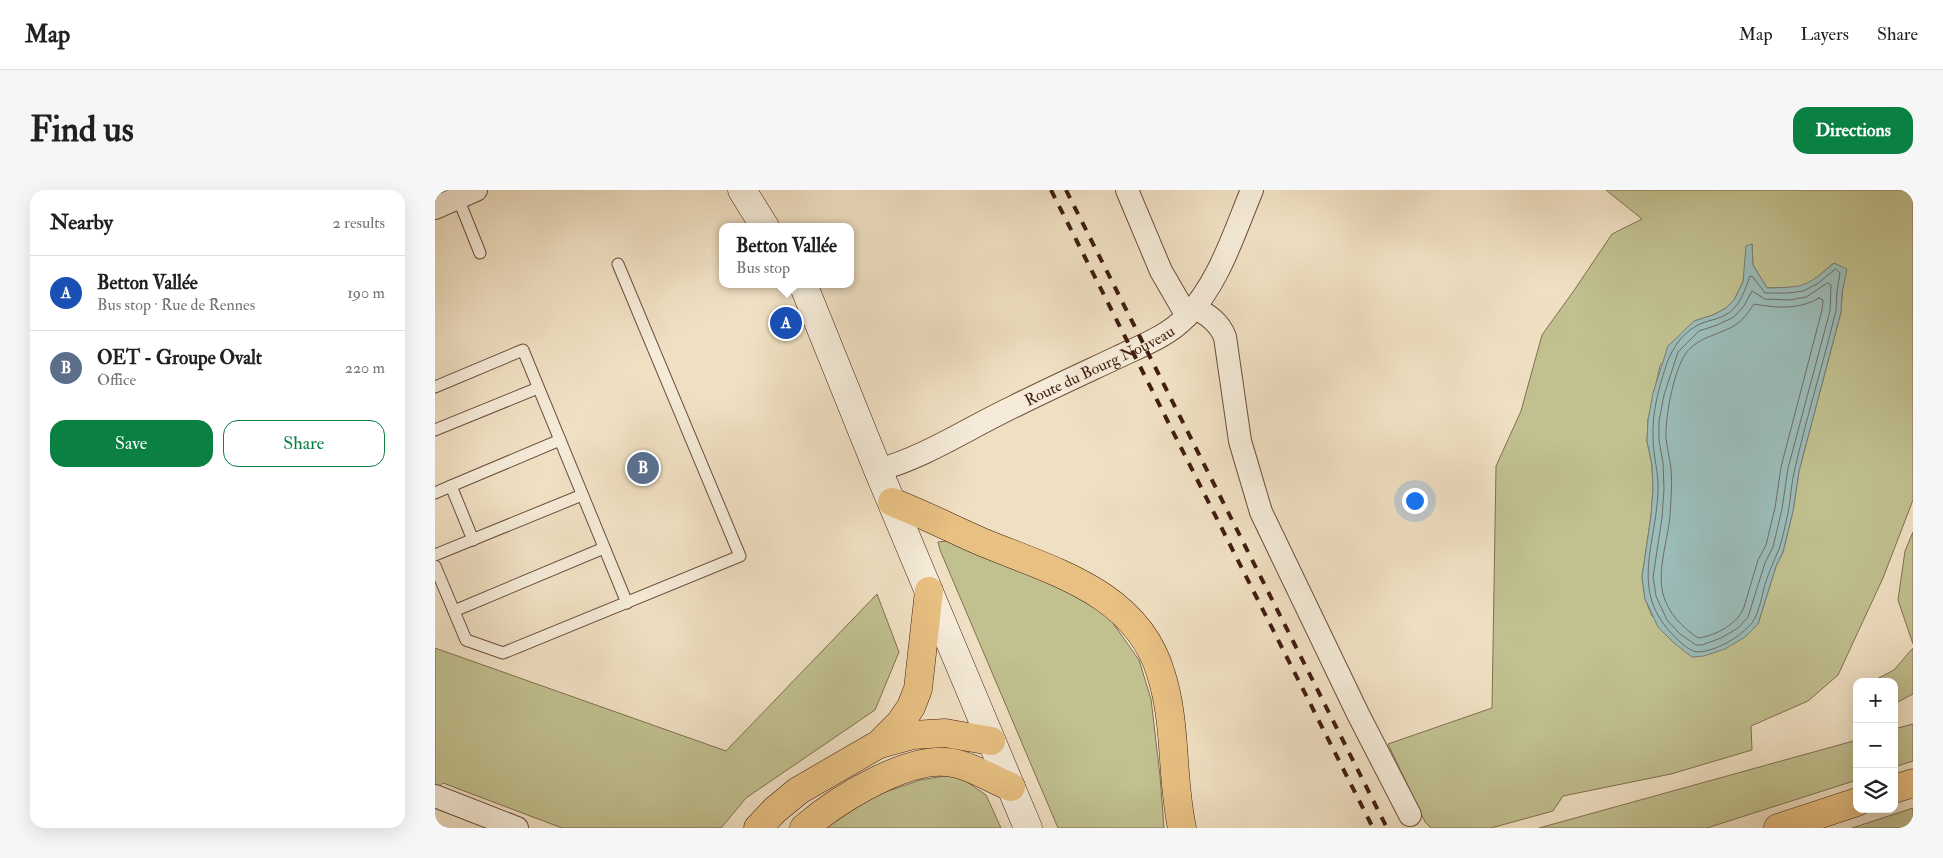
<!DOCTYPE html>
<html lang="en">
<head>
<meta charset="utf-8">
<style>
	body { margin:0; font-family:"IM FELL Double Pica",serif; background:#f6f6f6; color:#202124 }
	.controls { position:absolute; right:15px; bottom:15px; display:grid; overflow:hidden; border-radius:10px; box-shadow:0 5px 20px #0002 }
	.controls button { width:45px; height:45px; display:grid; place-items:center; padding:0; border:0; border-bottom:1px solid #e0e0e0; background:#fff; color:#202124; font:25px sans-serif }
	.you { position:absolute; left:979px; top:310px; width:18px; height:18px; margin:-12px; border:4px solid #fff; border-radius:50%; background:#1a73e8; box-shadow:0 0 0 8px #1a73e833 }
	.badge { display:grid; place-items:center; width:32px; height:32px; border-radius:50%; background:#0b8043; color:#fff; font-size:16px; font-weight:700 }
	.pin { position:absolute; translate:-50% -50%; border:2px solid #fff; box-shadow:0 1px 5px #0006 }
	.popup { position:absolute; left:284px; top:33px; width:135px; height:65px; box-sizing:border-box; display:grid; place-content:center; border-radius:10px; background:#fff; filter:drop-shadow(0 1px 4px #0005); font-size:16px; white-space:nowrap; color:#757577 }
	.popup b { font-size:19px; color:#202124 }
	.popup::after { content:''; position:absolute; left:50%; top:100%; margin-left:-10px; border:10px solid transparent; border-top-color:#fff }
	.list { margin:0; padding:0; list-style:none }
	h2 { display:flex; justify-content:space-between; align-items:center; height:65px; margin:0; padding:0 20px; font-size:21px }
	h2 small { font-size:16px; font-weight:400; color:#757577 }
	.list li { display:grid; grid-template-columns:32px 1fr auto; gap:15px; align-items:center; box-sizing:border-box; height:75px; padding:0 20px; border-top:1px solid #e0e0e0 }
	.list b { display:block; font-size:19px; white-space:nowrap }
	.list p { margin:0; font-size:16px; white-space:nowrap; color:#757577 }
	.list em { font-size:16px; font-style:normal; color:#757577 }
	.actions { display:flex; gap:10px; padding:15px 20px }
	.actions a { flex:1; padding:11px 0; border:1px solid #0b8043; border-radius:15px; text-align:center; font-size:18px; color:#0b8043 }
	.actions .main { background:#0b8043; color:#fff }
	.icon { flex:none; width:28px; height:28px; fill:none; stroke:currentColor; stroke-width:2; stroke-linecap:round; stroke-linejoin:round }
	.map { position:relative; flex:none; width:1478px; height:638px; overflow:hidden; border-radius:15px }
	header { display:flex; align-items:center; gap:30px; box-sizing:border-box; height:70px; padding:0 25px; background:#fff; border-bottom:1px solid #e0e0e0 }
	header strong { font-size:24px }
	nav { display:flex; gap:28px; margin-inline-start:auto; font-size:18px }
	.intro { display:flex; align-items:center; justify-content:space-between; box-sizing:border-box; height:120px; padding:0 30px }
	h1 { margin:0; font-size:35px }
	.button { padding:12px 22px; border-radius:15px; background:#0b8043; color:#fff; font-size:18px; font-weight:700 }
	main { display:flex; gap:30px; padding:0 30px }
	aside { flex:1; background:#fff; border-radius:15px; box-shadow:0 5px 20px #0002 }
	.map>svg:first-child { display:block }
	.green { fill:#c1c08f; stroke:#816f50; fill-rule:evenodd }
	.water { fill:#9bbcb9; stroke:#777d76 }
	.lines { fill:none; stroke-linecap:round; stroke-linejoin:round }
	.shore { stroke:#6e6d65; stroke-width:1 }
	.service-casing { stroke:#6d4e3e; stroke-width:13 }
	.minor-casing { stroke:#6d4e3e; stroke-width:24 }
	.secondary-casing { stroke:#411e11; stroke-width:29 }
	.primary-casing { stroke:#411e11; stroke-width:29 }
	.service { stroke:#f5ebd8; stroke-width:11 }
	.minor { stroke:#f5ebd8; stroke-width:22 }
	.secondary { stroke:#f5ebd8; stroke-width:28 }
	.primary { stroke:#e8c082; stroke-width:28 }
	.rail { stroke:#411e11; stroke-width:4; stroke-dasharray:9 9; stroke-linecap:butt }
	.labels { text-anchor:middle; stroke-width:4; stroke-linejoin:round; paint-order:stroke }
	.street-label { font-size:16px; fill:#411e11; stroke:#f5ebd8 }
</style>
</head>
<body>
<header>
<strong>Map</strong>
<nav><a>Map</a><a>Layers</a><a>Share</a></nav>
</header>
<div class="intro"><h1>Find us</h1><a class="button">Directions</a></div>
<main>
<aside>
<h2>Nearby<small>2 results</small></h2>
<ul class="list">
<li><span class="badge" style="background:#1a4fb4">A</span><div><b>Betton Vallée</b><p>Bus stop · Rue de Rennes</p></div><em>190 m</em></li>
<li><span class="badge" style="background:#5c6f8a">B</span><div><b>OET - Groupe Ovalt</b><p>Office</p></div><em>220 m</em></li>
</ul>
<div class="actions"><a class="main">Save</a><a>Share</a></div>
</aside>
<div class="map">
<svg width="1478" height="638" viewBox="0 0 1478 638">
	<rect width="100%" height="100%" fill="#f0e0c3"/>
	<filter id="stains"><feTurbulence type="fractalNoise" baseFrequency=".004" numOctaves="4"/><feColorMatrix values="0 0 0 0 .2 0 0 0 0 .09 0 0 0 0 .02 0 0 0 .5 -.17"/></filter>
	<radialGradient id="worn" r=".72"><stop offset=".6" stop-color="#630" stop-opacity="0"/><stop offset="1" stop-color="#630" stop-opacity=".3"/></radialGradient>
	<g class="green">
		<path d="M 1171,0 L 1478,0 L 1478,310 L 1448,388 L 1403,485 L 1373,511 L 1316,536 L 1317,560 L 1236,584 L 1128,606 L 1118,621 L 1056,638 L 996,638 L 990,632 L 953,554 L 1057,518 L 1061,276 L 1086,221 L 1107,145 L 1140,99 L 1177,44 L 1207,29 ZM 1317,54 L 1318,75 L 1332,98 L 1367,97 L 1380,89 L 1399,73 L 1408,91 L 1406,122 L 1364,281 L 1358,321 L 1348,362 L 1341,376 L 1323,434 L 1217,426 L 1210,409 L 1207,387 L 1216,326 L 1218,299 L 1217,275 L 1212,251 L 1213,230 L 1225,176 L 1259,131 L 1278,125 L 1291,118 L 1299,110 L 1308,92 Z"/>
		<polygon points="1478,342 1478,454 1463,410 1470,361"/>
		<polygon points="512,351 629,399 673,426 704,470 716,509 725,586 729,638 623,638 505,360 503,352"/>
		<polygon points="442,404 464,462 440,520 311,608 286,638 127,638 8,593 0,601 0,458 291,561"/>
		<polygon points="1478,458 1478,504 1459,514 1459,492 1436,492 1459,480"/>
		<polygon points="1478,534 1478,571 1459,577 1459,539"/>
		<polygon points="1422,550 1422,590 1272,638 1104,638"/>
		<polygon points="521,584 551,605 566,638 391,638 439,606 485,590"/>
		<polygon points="1478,618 1478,638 1417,638"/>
	</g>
	<path class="water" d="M 1317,54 L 1318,75 L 1332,98 C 1369,97 1370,98 1399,73 L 1412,79 L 1407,103 L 1406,122 L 1364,281 L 1358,321 L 1348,362 L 1341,376 L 1323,434 L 1310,447 L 1290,459 L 1269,466 L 1257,467 L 1238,452 L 1223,437 L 1210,409 L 1207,387 L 1216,326 L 1218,299 L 1217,275 L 1212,251 L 1213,230 L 1218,203 L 1233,156 L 1259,131 L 1278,125 L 1291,118 L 1299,110 L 1308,92 L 1311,56 Z"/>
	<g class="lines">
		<g class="shore">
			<path d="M 1401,79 L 1405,83 L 1402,102 L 1401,121 C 1388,174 1372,225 1360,278 C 1356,293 1356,308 1353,323 C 1350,335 1348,348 1344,359 C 1339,371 1334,382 1330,394 C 1327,406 1324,423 1317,433 C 1305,447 1282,461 1263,462 C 1255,462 1245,452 1239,446 C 1194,401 1221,356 1223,301 C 1224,283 1218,266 1218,248 C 1217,224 1223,201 1230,179 C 1235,162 1245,145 1261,136 C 1271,130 1285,130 1295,122 C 1307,112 1310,99 1315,86 L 1318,87 L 1330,103 L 1353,103 L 1368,101 L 1382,94 Z"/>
			<polygon points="1393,93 1396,95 1395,121 1353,278 1347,319 1338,357 1330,373 1313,427 1303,438 1286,448 1267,455 1261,455 1245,444 1232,430 1221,406 1218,387 1227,328 1229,299 1228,273 1224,250 1224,231 1229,205 1243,162 1264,141 1282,135 1299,127 1309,116 1317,101 1330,109 1355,110 1371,107"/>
			<path d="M 1384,108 L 1388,110 L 1387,120 L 1346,277 L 1340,318 L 1331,355 L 1323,370 L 1309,417 C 1303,434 1280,446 1263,448 C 1247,437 1233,423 1228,404 C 1222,378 1233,351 1235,325 C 1236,307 1238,289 1235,272 C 1234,264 1232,257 1231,249 C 1230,227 1238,187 1248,168 C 1260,146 1284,146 1302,134 C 1309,129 1314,121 1319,114 C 1341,118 1364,120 1384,108 Z"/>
		</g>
		<g class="service-casing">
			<g id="service">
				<polyline points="23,8 45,63"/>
				<polyline points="0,197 88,160 192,413"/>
				<polyline points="0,240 103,198"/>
				<polyline points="0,303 16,296"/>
				<polyline points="38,350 16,296 125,250"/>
				<polyline points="0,365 147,305"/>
				<polyline points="0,376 31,450 68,463 305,366 183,74"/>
				<polyline points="19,421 169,358"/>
			</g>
		</g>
		<g class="minor-casing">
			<g id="minor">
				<polyline points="692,0 726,81 752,126"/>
				<polyline points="0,18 41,0"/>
				<path d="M 759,117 C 773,125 784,132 790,147 L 805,251 L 826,322 L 923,524 L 975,625"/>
				<path id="s1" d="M 443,280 C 491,267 535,237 580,216 C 614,199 649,183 683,167 C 706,156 733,146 751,127 C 784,93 799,43 817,0"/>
				<polyline points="0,606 82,638"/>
			</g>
		</g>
		<g class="secondary-casing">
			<g id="secondary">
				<polyline points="307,0 330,37"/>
				<polyline points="368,94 443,280 593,638"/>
			</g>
		</g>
		<g class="primary-casing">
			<g id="primary">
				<path d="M 457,312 C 488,324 517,339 547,352 C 617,381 702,402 726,484 C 742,534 736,587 747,638"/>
				<polyline points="445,554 478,545 510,543 556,551"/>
				<polyline points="1459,599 1478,593"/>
				<polyline points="323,638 340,620 363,601 444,554 465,533 476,517 483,499 494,401"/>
				<path d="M 369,638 C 402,610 478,561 523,574 C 542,579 558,590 576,597"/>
				<polyline points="1343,638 1422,612"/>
			</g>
		</g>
		<use href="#service" class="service"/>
		<use href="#minor" class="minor"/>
		<use href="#secondary" class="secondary"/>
		<use href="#primary" class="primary"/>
		<g class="rail">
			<polyline points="616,0 938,638"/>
			<polyline points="631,0 952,638"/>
		</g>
	</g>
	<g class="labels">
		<g class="street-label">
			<text dy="6" stroke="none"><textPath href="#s1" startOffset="245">Route du Bourg Nouveau</textPath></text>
		</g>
	</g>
	<rect width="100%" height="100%" filter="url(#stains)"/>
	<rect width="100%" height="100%" fill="url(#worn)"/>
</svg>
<div class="controls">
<button>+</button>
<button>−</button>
<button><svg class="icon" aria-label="layers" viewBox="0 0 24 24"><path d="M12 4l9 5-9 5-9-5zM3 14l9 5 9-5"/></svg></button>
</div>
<div class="you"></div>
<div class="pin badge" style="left:351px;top:133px;background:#1a4fb4">A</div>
<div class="popup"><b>Betton Vallée</b>Bus stop</div>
<div class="pin badge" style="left:208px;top:278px;background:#5c6f8a">B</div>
</div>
</main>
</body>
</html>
